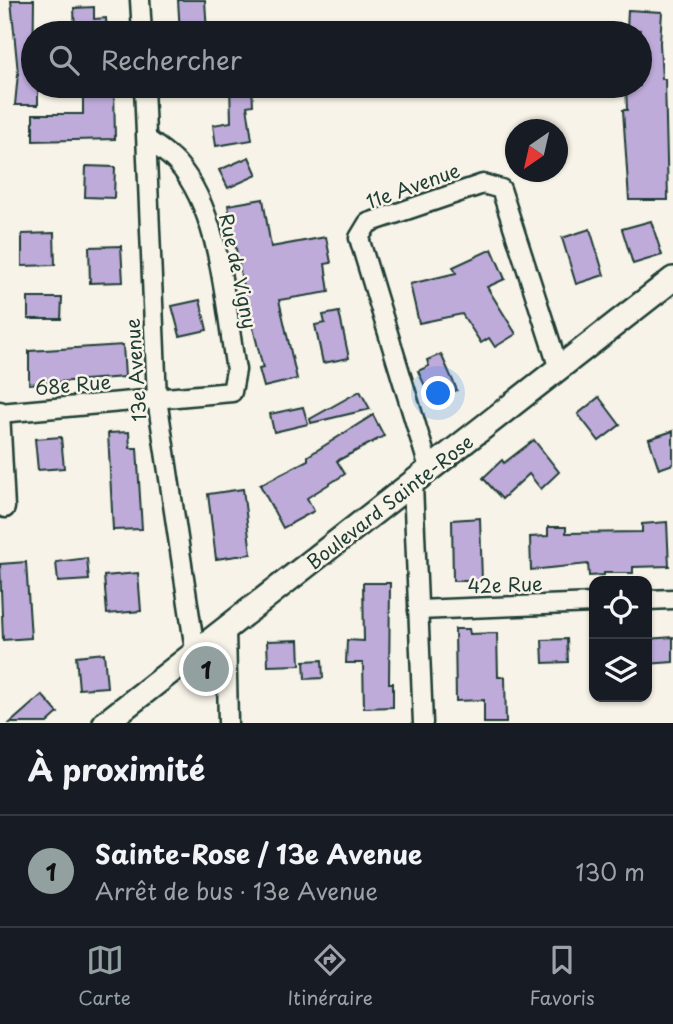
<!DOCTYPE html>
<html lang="fr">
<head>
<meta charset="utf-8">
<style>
	body { margin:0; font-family:"Playpen Sans",sans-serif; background:#242831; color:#f1f3f6 }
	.controls { position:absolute; right:21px; bottom:21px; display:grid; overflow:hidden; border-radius:14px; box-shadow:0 2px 5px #0004 }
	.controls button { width:63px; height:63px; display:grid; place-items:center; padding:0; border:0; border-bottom:2px solid #363941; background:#171b24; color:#f1f3f6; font:35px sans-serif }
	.compass { position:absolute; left:505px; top:119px; width:63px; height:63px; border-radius:50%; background:#171b24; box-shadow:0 2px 5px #0004; rotate:214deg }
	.you { position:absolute; left:439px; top:394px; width:24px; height:24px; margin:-18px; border:5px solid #fff; border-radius:50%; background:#1a73e8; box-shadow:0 0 0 10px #1a73e833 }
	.badge { display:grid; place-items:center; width:46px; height:46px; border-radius:50%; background:#92a19f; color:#111; font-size:23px; font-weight:700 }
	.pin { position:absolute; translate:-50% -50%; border:4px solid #fff; box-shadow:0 2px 7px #0006 }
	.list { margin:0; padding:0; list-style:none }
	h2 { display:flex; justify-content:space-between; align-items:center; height:91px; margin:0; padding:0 28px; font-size:30px }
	h2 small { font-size:23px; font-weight:400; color:#9ea1a6 }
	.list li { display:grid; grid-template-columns:46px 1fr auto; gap:21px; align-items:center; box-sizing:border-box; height:112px; padding:0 28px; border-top:2px solid #363941 }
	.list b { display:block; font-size:26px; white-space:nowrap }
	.list p { margin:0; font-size:23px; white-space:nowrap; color:#9ea1a6 }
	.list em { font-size:23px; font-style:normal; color:#9ea1a6 }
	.icon { flex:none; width:38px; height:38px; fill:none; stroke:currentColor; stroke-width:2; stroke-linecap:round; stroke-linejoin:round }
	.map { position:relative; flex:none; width:673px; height:723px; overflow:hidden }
	.search { position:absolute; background:#171b24; box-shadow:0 2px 5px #0004; left:21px; right:21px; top:21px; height:77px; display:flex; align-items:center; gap:18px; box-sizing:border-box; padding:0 24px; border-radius:38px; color:#9ea1a6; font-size:26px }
	.sheet { height:203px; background:#171b24 }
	nav { display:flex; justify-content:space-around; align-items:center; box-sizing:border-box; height:98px; border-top:2px solid #363941; background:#171b24; font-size:19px; color:#9ea1a6 }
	nav a { display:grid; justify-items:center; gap:4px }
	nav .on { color:#92a19f }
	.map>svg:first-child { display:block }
	.building { fill:#beabda; stroke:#1f3d34; stroke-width:2 }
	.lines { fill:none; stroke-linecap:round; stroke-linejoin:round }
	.street-casing { stroke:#1f3d34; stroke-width:23 }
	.secondary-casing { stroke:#1f3d34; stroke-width:28 }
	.street { stroke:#f7f3e8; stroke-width:18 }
	.secondary { stroke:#f7f3e8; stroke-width:23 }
	.labels { text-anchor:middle; stroke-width:5; stroke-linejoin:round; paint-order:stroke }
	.street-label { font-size:19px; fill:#1f3d34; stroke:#f7f3e8 }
</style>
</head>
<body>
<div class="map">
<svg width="673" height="723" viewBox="0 0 673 723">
	<rect width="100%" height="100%" fill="#f7f3e8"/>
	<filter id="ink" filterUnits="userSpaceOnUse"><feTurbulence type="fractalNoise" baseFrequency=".0143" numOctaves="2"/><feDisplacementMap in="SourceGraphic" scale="14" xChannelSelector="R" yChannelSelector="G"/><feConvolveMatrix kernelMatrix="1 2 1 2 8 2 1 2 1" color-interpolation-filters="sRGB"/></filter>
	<g filter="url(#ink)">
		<g class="building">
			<polygon points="11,0 34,0 33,86 38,86 38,105 15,105 18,73"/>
			<polygon points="178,0 205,0 207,33 180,33"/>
			<polygon points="94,7 94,19 106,18 107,33 75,33 74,8"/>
			<polygon points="628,10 662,12 660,43 662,79 665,79 668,200 629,200 623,110 627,110 626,86 640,86 640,30 627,29"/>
			<polygon points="83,86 114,86 115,139 33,141 33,114 83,114"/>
			<polygon points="230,86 252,86 253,105 247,106 252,140 216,146 213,125 231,122"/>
			<polygon points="249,157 257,175 228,188 219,170"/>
			<polygon points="86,166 115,167 114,198 85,197"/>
			<polygon points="263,199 271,247 326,237 331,263 325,264 329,292 279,300 297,379 264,387 259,369 263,368 243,287 228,205"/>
			<polygon points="651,221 662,255 633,264 622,229"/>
			<polygon points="590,229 604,275 576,284 562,238"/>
			<polygon points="54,233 55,265 22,266 22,234"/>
			<polygon points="121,246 123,282 90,283 89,247"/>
			<polygon points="492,249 505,279 487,287 516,334 495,347 489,338 481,343 462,314 419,323 410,284 456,273 453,267"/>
			<polygon points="28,298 62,298 61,319 28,319"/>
			<polygon points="200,300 207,330 180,336 172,306"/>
			<polygon points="339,312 349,358 323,363 315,325 325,323 323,315"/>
			<polygon points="123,345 125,377 29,384 29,351"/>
			<polygon points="441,354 457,390 432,401 418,371 429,366 427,360"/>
			<polygon points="360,391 370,409 311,423 310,419"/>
			<polygon points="599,397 620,425 599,441 578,414"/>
			<polygon points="303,407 308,424 274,432 270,414"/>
			<polygon points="373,415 384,436 337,461 345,474 307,498 314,511 283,528 260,485 308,460 308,456"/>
			<polygon points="673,431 673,464 659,469 649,439"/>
			<polygon points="129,432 130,448 137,448 142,529 113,530 108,433"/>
			<polygon points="61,437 64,468 38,470 35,439"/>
			<polygon points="534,440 559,472 541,489 529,474 502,499 483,478 502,460 504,463"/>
			<polygon points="243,489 251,554 216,559 208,494"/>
			<polygon points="480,518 482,581 453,581 452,520"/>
			<polygon points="667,522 669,566 633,567 633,573 604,573 604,575 589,576 588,564 531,570 530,537 548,536 548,527 566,527 566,533 642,532 642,524"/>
			<polygon points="87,558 89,580 58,582 56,562"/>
			<polygon points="26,562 31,638 3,640 0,564"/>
			<polygon points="138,573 141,611 107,614 104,576"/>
			<polygon points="363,583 390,583 389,683 393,683 393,707 364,708 363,663 346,663 347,640 364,641"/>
			<polygon points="455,629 469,629 470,634 497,633 498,677 505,677 506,723 484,723 484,700 456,701"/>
			<polygon points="673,637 673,662 647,664 647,639"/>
			<polygon points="567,639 568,662 543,663 542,640"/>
			<polygon points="299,640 300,665 268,666 267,641"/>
			<polygon points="104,653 107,687 79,689 76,656"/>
			<polygon points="322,660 323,678 305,679 304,661"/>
			<polygon points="42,695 58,713 47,723 10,723"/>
		</g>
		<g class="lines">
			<g class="street-casing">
				<g id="street">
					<polyline points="140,0 142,33"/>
					<polyline points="144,86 157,399 195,650"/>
					<polyline points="0,411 5,508"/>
					<path d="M 0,413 L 232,392 L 236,370 C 225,306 221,213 177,163 C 169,154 156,146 147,139"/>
					<polyline points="430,471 359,238 368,223 483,184 501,189 559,369"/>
					<polyline points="413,485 423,723"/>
					<polyline points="647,600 673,599"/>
					<polyline points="418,610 594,603"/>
					<polyline points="226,629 228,723"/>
				</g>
			</g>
			<g class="secondary-casing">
				<polyline id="secondary" points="105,723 673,279"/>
			</g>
			<use href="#street" class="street"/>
			<use href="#secondary" class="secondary"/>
		</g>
	</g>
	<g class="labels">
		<g class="street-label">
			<text transform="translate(413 186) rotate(-20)" y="7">11e Avenue</text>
			<text transform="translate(238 271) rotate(78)" y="7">Rue de Vigny</text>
			<text transform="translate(136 370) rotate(-94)" y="7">13e Avenue</text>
			<text transform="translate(73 385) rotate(-5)" y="7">68e Rue</text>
			<text transform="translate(390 502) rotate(-38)" y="7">Boulevard Sainte-Rose</text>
			<text transform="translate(505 585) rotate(-2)" y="7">42e Rue</text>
		</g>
	</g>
</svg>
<div class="controls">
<button><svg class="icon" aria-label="locate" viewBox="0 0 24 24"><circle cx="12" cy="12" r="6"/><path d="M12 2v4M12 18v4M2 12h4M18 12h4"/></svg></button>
<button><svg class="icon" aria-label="layers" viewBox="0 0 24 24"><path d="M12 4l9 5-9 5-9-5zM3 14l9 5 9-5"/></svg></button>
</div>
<svg class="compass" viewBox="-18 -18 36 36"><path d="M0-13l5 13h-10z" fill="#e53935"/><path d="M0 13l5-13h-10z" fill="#9ea1a6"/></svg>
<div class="you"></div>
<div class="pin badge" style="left:206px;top:669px">1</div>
<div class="search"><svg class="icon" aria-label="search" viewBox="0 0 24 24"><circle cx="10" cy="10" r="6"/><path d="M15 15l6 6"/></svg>Rechercher</div>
</div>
<section class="sheet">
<h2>À proximité<small></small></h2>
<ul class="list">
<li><span class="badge">1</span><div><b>Sainte-Rose / 13e Avenue</b><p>Arrêt de bus · 13e Avenue</p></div><em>130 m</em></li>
</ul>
</section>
<nav>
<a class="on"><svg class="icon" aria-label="map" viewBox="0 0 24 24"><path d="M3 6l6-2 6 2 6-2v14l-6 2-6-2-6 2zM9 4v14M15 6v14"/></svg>Carte</a>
<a><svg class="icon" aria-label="directions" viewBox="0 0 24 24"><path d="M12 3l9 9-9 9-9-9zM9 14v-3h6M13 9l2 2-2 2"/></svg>Itinéraire</a>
<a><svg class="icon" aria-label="saved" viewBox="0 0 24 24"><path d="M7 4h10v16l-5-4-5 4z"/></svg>Favoris</a>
</nav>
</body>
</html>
